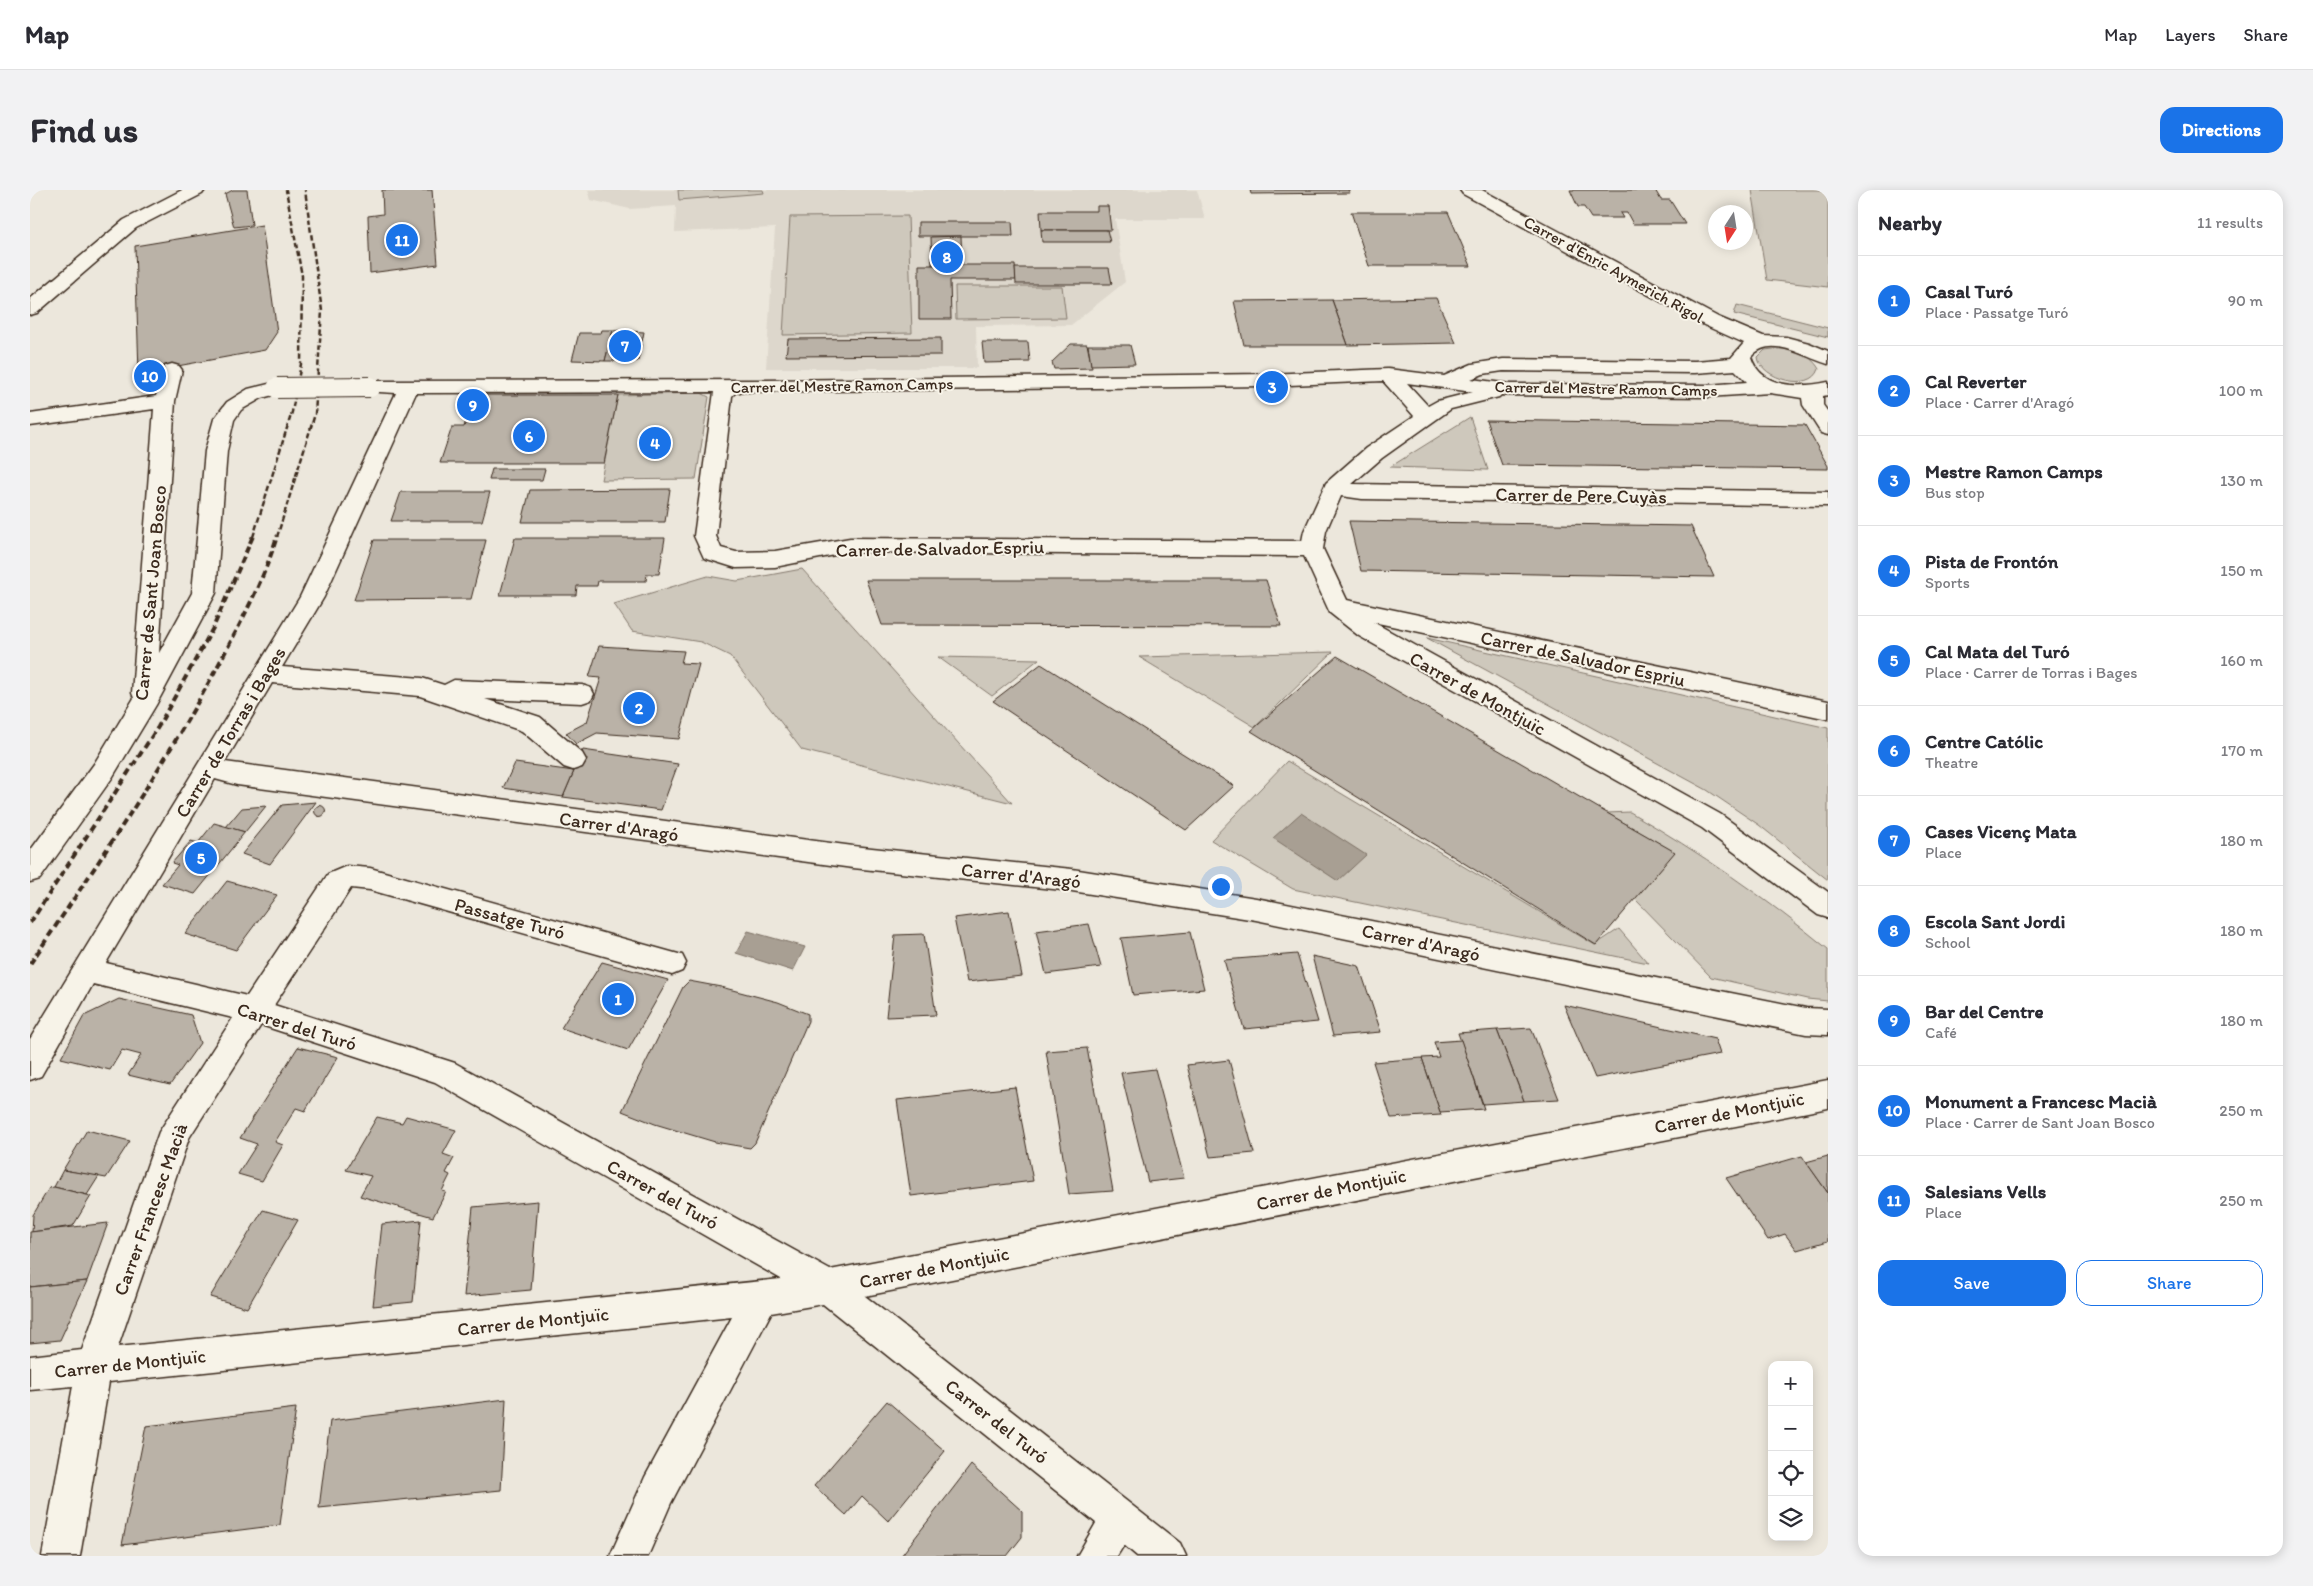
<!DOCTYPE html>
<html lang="en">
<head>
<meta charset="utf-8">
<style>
	body { margin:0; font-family:Itim,sans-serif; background:#f2f2f3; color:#2b2b33 }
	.controls { position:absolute; right:15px; bottom:15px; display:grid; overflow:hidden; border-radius:10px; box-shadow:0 2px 12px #0003 }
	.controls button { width:45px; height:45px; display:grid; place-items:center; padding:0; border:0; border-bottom:1px solid #e1e1e2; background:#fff; color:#2b2b33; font:25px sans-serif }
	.compass { position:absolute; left:1678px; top:15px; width:45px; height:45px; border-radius:50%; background:#fff; box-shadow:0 2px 12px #0003; rotate:192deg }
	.you { position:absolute; left:1190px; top:696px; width:18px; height:18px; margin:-12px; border:4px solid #fff; border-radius:50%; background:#1a73e8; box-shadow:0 0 0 8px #1a73e833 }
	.badge { display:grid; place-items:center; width:32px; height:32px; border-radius:50%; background:#1a73e8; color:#fff; font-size:16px; font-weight:700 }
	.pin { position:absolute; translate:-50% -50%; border:2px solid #fff; box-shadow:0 1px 5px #0006 }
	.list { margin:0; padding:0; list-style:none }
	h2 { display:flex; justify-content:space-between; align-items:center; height:65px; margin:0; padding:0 20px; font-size:21px }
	h2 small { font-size:16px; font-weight:400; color:#7c7c81 }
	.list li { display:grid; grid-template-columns:32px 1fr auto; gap:15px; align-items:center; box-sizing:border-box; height:90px; padding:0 20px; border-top:1px solid #e1e1e2 }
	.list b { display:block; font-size:19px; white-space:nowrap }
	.list p { margin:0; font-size:16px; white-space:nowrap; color:#7c7c81 }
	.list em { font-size:16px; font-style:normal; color:#7c7c81 }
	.actions { display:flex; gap:10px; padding:15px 20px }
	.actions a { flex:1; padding:11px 0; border:1px solid #1a73e8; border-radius:15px; text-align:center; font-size:18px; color:#1a73e8 }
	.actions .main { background:#1a73e8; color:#fff }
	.icon { flex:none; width:28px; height:28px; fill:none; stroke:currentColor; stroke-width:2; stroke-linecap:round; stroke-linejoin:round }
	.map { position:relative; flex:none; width:1798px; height:1366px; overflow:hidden; border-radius:15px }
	header { display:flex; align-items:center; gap:30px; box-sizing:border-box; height:70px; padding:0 25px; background:#fff; border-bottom:1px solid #e1e1e2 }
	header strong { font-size:24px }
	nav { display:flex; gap:28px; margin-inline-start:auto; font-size:18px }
	.intro { display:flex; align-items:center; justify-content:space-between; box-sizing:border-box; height:120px; padding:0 30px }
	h1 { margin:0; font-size:35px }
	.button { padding:12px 22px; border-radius:15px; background:#1a73e8; color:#fff; font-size:18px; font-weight:700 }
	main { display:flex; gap:30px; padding:0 30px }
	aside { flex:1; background:#fff; border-radius:15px; box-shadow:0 2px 12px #0003 }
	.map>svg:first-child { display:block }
	.built { fill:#ddd7cc }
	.green { fill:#cec8bc; stroke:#84796d }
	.water { fill:#a89f93; stroke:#7c7064 }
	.building { fill:#bab2a7; stroke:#3b2a1e }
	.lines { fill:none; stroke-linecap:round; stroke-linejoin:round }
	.minor-casing { stroke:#3b2a1e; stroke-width:3 }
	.minor { fill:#f7f3e8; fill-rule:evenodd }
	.rail-far1 { stroke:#3b2a1e; stroke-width:2.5; stroke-dasharray:5.5 2.5; stroke-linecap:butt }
	.rail { stroke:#3b2a1e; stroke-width:4; stroke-dasharray:7 4; stroke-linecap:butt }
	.minor-bridge-casing { stroke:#3b2a1e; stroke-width:22; stroke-linecap:butt }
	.minor-bridge { stroke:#f7f3e8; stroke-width:20 }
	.labels { text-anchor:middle; stroke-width:4; stroke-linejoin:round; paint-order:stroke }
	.far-street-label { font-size:16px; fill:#3b2a1e; stroke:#f7f3e8 }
	.street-label { font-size:19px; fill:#3b2a1e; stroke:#f7f3e8 }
</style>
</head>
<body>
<header>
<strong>Map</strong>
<nav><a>Map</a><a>Layers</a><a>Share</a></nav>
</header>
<div class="intro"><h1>Find us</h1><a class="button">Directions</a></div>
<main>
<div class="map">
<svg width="1798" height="1366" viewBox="0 0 1798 1366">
	<rect width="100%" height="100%" fill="#ece7dc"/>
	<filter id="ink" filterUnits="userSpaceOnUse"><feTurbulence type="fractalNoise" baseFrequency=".02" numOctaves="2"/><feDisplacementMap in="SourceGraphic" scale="10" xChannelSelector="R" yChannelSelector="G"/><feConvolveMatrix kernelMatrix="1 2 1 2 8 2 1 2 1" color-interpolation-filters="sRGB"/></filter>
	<g filter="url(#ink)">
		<polygon class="built" points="558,0 1167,0 1175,29 1085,29 1095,92 1041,135 946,136 947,178 736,178 745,38 645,42 646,16 600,19 561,10"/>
		<g class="green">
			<polygon points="648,0 733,0 734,3 649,10"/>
			<polygon points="1722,0 1798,0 1798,97 1737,90"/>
			<polygon points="878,26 882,143 753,145 760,27"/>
			<polygon points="925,96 1032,96 1036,128 926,129"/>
			<polygon points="1707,115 1798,138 1798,147 1704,124"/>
			<path d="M 1743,159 C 1761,158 1780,163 1789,179 C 1782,203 1730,189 1728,167 L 1735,160 Z"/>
			<polygon points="671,203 679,207 666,289 571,290 588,205"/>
			<polygon points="1440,227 1458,280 1360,277"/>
			<polygon points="772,379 982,613 772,560 700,466 671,452 602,441 584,414 678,386 707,391"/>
			<polygon points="1397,448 1798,538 1798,690 1729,635 1677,600"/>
			<polygon points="1303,462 1225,537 1109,467"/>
			<polygon points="908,467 1009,469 962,506"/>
			<polygon points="1257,571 1565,755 1589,739 1618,773 1263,699 1181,650"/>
			<path d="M 1600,622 C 1669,662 1736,708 1798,759 L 1798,811 L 1777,809 L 1681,787 L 1605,709 L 1644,662 L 1577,623 Z"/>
		</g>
		<g class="water">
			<polygon points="1271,623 1336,665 1308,691 1243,648"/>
			<polygon points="718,741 775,757 763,781 706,763"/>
		</g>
		<g class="building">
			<polygon points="203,0 217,0 222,35 204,37 195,4"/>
			<polygon points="352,0 402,0 408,74 340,83 338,26 353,24"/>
			<polygon points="1220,0 1318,0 1320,3 1221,4"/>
			<polygon points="1540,0 1625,0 1631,10 1640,10 1655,34 1603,34 1597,23 1590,23 1593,28 1561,28 1554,17 1548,17"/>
			<polygon points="1067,16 1078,16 1081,40 1011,40 1010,21 1067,21"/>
			<polygon points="1321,22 1418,22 1441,76 1339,76"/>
			<polygon points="888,32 982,32 983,46 888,46"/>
			<polygon points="232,35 247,142 235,160 109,183 105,56"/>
			<polygon points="1011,40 1077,40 1080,52 1012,52"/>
			<polygon points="931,46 932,75 902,75 901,47"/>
			<polygon points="889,75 985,75 986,90 920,90 921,129 889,129"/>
			<polygon points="985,78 1079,78 1082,94 986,94"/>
			<polygon points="1406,108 1426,153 1318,155 1302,110"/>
			<polygon points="1302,110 1318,155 1214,155 1204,111"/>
			<polygon points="572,140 583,140 575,171 542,170 549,143 571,143"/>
			<polygon points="583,140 614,142 608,171 575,171"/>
			<polygon points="911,148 911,165 756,166 758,149"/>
			<polygon points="952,152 998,152 1000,172 954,173"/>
			<polygon points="1041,154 1057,154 1062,178 1024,179 1022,172"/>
			<polygon points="1058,155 1100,155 1105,174 1061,175"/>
			<polygon points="444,205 588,205 574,273 410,273 422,237 434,237"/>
			<polygon points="1456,230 1775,235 1798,276 1798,279 1472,275"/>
			<polygon points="462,279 515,279 512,290 459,290"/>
			<polygon points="640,299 635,332 492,332 500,300"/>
			<polygon points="371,302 460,302 452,331 361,331"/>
			<polygon points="1319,331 1661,336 1684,387 1331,381"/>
			<polygon points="485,348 635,348 629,384 617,384 616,391 568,391 567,396 547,396 546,405 470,405"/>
			<polygon points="344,350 456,350 441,409 324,410"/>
			<polygon points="836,390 1236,390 1251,436 852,435"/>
			<polygon points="569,456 654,461 651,473 669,474 649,549 567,543 546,554 536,543 557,532 571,488 559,487"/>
			<polygon points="1307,466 1577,623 1645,662 1566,755 1221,541"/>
			<polygon points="1011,474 1204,596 1156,640 963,511"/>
			<polygon points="553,560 648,574 631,620 533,607"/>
			<polygon points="485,573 544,581 533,607 473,598"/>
			<polygon points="286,612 240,674 212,664 252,615"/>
			<circle cx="290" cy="621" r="5.5"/>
			<polygon points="236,616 215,642 196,637 212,618"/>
			<polygon points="184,633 215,642 165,704 132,694 148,675 142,673 161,651 168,653"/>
			<polygon points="197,691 247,705 206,760 155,744"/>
			<polygon points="979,721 992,786 937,792 924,728"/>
			<polygon points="1059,734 1071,777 1016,784 1006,741"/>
			<polygon points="1160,742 1174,799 1103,805 1091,748"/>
			<polygon points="894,744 906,825 856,827 865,745"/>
			<polygon points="1267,764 1288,832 1214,839 1194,770"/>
			<polygon points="1282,766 1329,776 1351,842 1303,846"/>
			<polygon points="572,772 638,790 598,860 531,838"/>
			<polygon points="659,791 691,797 748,812 778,824 778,831 725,953 720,958 685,952 625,934 592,921 653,797"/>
			<polygon points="89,809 161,825 170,853 140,895 98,885 111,865 92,860 80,880 31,868 54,826"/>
			<polygon points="1534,815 1685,849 1690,864 1565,888"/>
			<polygon points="1501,838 1529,909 1494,911 1467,840"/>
			<polygon points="1467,840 1494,911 1453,914 1428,843"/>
			<polygon points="1431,850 1454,919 1410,922 1392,868 1409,867 1404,852"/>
			<polygon points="268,857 308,867 275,921 266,918 245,952 253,955 232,991 208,984 227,954 210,948"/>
			<polygon points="1057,858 1083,1001 1039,1004 1016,861"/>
			<polygon points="1392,868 1411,925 1361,928 1343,872"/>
			<polygon points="1199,870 1224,963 1180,967 1157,875"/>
			<polygon points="1125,879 1154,988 1118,992 1091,883"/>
			<polygon points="985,897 1003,991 881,1006 867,910"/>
			<polygon points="376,926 426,940 413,964 424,968 416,983 420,985 412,1001 416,1002 403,1027 330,1006 341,986 316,980 347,927 372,933"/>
			<polygon points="57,940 100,951 76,988 33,980"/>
			<polygon points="1772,966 1798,1003 1798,1051 1767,1060 1755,1044 1738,1050 1696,988"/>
			<polygon points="1798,966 1798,1003 1776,972"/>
			<polygon points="33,980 69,986 57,1005 24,997"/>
			<polygon points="24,997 61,1006 43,1036 2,1042 3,1025 19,998"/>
			<polygon points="508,1011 501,1100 434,1106 443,1017"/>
			<polygon points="233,1020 268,1030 217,1118 180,1107"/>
			<polygon points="391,1030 383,1112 343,1116 352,1034"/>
			<polygon points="78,1033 57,1091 0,1097 0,1042"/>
			<polygon points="57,1091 30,1150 0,1153 0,1097"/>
			<polygon points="476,1209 471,1300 289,1318 300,1231"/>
			<polygon points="857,1211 915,1261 858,1331 832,1306 816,1325 784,1296"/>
			<polygon points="266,1218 250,1335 92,1355 116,1236"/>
			<polygon points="941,1275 992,1321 992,1347 977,1366 871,1366"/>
		</g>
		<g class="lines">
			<g class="minor-casing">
				<g id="minor">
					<polygon points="152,0 175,0 172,4 106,38 7,123 0,125 0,109 94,30"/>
					<path d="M 1430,0 L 1452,0 L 1688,127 L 1733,146 L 1756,147 L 1779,153 L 1798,161 L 1798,174 C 1775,168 1741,143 1721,167 C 1731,199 1771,198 1798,192 L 1798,205 L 1793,206 L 1793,215 L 1798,222 L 1798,245 L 1791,243 L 1773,215 L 1772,208 L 1740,203 L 1677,207 L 1471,205 L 1469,207 L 1421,219 L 1352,268 L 1322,294 L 1798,302 L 1798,316 L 1332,309 L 1311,306 L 1296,341 L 1293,359 L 1317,410 L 1798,511 L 1798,529 L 1343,432 L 1690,624 L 1798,702 L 1798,728 L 1788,725 L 1672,638 L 1329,446 L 1300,423 L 1274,366 L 820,362 L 745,377 L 706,378 L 674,368 L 664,346 L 684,202 L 386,203 L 294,407 L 252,477 L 392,488 L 414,495 L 424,490 L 552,495 L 561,498 L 564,504 L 561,510 L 552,513 L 455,509 L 510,527 L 552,563 L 556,570 L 552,577 L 543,580 L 534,577 L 492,541 L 390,506 L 242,493 L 195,572 L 823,656 L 1042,679 L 1226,708 L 1776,818 L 1798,819 L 1798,845 L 1776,844 L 1226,730 L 1042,701 L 823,678 L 207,595 L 185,589 L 76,773 L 217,806 L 298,684 L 317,676 L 340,678 L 652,765 L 656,773 L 652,781 L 642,785 L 340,700 L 321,698 L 244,815 L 425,873 L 800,1080 L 1798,890 L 1798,918 L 835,1106 L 1150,1353 L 1156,1366 L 1107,1366 L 1094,1355 L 1087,1366 L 1047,1366 L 1066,1333 L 793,1114 L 741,1123 L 641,1313 L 618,1366 L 580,1366 L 615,1287 L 702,1127 L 79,1192 L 50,1366 L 12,1366 L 43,1196 L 0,1200 L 0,1166 L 52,1160 L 129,942 L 203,828 L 63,794 L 11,886 L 0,890 L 0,849 L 270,407 L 366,203 L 333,201 L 330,197 L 333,193 L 340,191 L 736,190 L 1236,184 L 1358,179 L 1414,186 L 1442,174 L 1473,169 L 1665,171 L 1701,168 L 1714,153 L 1674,135 L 1433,4 ZM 1705,180 L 1717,192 L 1677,195 L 1481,194 L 1441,189 L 1453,184 L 1473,181 L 1665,183 ZM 1353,191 L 1384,226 L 1336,258 L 1296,293 L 1274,341 L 1272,351 L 820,348 L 745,361 L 706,362 L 691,358 L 686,346 L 702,206 L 706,202 L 1236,196 ZM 1377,193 L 1443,202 L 1407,211 L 1398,216 ZM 231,835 L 405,892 L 751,1089 L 88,1157 L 159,948 Z"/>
					<polygon points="142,174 149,176 152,180 145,211 129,463 162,403 175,261 184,229 197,212 218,199 247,192 254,194 257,198 254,202 232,208 211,220 204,230 197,261 186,403 126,515 82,588 10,689 0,692 0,661 64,574 104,508 102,503 124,219 0,236 0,224 126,206 135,176"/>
				</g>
			</g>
			<use href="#minor" class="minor"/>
			<g class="rail-far1">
				<polyline points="223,347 262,222 271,174 272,86 256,0"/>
				<polyline points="247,347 285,224 292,121 275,0"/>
			</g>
			<g class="rail">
				<polyline points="0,733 128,537 183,438 223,346"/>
				<path d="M 0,774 C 64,679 129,584 184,483 C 206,442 234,391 247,346"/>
			</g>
			<g class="minor-bridge-casing">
				<polyline id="minor-bridge" points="247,198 340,197"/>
			</g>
			<use href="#minor-bridge" class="minor-bridge"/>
		</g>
	</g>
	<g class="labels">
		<g class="far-street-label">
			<text transform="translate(1584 79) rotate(29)" y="6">Carrer d'Enric Aymerich Rigol</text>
			<text transform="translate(812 195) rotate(-1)" y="6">Carrer del Mestre Ramon Camps</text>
			<text transform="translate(1576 198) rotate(1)" y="6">Carrer del Mestre Ramon Camps</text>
		</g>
		<g class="street-label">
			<text transform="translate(1551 305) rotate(1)" y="7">Carrer de Pere Cuyàs</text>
			<text transform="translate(910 358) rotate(-1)" y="7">Carrer de Salvador Espriu</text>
			<text transform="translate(120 403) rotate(-85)" y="7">Carrer de Sant Joan Bosco</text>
			<text transform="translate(1553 468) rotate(12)" y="7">Carrer de Salvador Espriu</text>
			<text transform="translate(1448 503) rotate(29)" y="7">Carrer de Montjuïc</text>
			<text transform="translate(200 542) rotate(-59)" y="7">Carrer de Torras i Bages</text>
			<text transform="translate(589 636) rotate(8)" y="7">Carrer d'Aragó</text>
			<text transform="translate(991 685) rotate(6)" y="7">Carrer d'Aragó</text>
			<text transform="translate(480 728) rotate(15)" y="7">Passatge Turó</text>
			<text transform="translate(1391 752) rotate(12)" y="7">Carrer d'Aragó</text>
			<text transform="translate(267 836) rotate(17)" y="7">Carrer del Turó</text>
			<text transform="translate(1699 922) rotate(-11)" y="7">Carrer de Montjuïc</text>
			<text transform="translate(1301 999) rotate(-11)" y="7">Carrer de Montjuïc</text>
			<text transform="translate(633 1004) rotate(29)" y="7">Carrer del Turó</text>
			<text transform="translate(120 1019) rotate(-70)" y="7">Carrer Francesc Macià</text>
			<text transform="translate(904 1077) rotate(-11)" y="7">Carrer de Montjuïc</text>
			<text transform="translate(503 1131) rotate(-6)" y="7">Carrer de Montjuïc</text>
			<text transform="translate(100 1173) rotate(-6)" y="7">Carrer de Montjuïc</text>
			<text transform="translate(967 1231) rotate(38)" y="7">Carrer del Turó</text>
		</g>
	</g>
</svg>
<div class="controls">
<button>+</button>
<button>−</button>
<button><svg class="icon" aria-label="locate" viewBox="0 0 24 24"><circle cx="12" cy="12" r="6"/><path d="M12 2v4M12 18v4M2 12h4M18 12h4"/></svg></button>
<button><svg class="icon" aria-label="layers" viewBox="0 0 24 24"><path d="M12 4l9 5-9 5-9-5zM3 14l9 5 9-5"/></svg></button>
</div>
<svg class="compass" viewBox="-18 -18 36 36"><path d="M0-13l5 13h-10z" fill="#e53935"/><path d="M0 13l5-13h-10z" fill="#7c7c81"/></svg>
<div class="you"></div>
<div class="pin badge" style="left:588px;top:809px">1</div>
<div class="pin badge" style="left:609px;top:518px">2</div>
<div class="pin badge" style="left:1242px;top:197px">3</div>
<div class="pin badge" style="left:625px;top:253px">4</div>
<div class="pin badge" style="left:171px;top:668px">5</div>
<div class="pin badge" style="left:499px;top:246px">6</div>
<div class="pin badge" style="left:595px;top:156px">7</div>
<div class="pin badge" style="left:917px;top:67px">8</div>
<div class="pin badge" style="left:443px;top:215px">9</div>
<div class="pin badge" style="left:120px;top:186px">10</div>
<div class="pin badge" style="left:372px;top:50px">11</div>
</div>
<aside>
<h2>Nearby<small>11 results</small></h2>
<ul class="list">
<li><span class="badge">1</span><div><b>Casal Turó</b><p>Place · Passatge Turó</p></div><em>90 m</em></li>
<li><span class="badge">2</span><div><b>Cal Reverter</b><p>Place · Carrer d'Aragó</p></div><em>100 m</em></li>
<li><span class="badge">3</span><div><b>Mestre Ramon Camps</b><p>Bus stop</p></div><em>130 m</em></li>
<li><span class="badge">4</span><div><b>Pista de Frontón</b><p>Sports</p></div><em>150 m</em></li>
<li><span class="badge">5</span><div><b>Cal Mata del Turó</b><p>Place · Carrer de Torras i Bages</p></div><em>160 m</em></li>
<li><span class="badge">6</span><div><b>Centre Católic</b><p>Theatre</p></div><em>170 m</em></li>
<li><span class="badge">7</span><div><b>Cases Vicenç Mata</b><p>Place</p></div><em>180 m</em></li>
<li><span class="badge">8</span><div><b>Escola Sant Jordi</b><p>School</p></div><em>180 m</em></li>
<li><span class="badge">9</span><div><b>Bar del Centre</b><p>Café</p></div><em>180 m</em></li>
<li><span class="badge">10</span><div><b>Monument a Francesc Macià</b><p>Place · Carrer de Sant Joan Bosco</p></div><em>250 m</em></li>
<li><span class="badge">11</span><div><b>Salesians Vells</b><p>Place</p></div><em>250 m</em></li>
</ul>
<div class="actions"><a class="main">Save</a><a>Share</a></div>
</aside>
</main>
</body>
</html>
